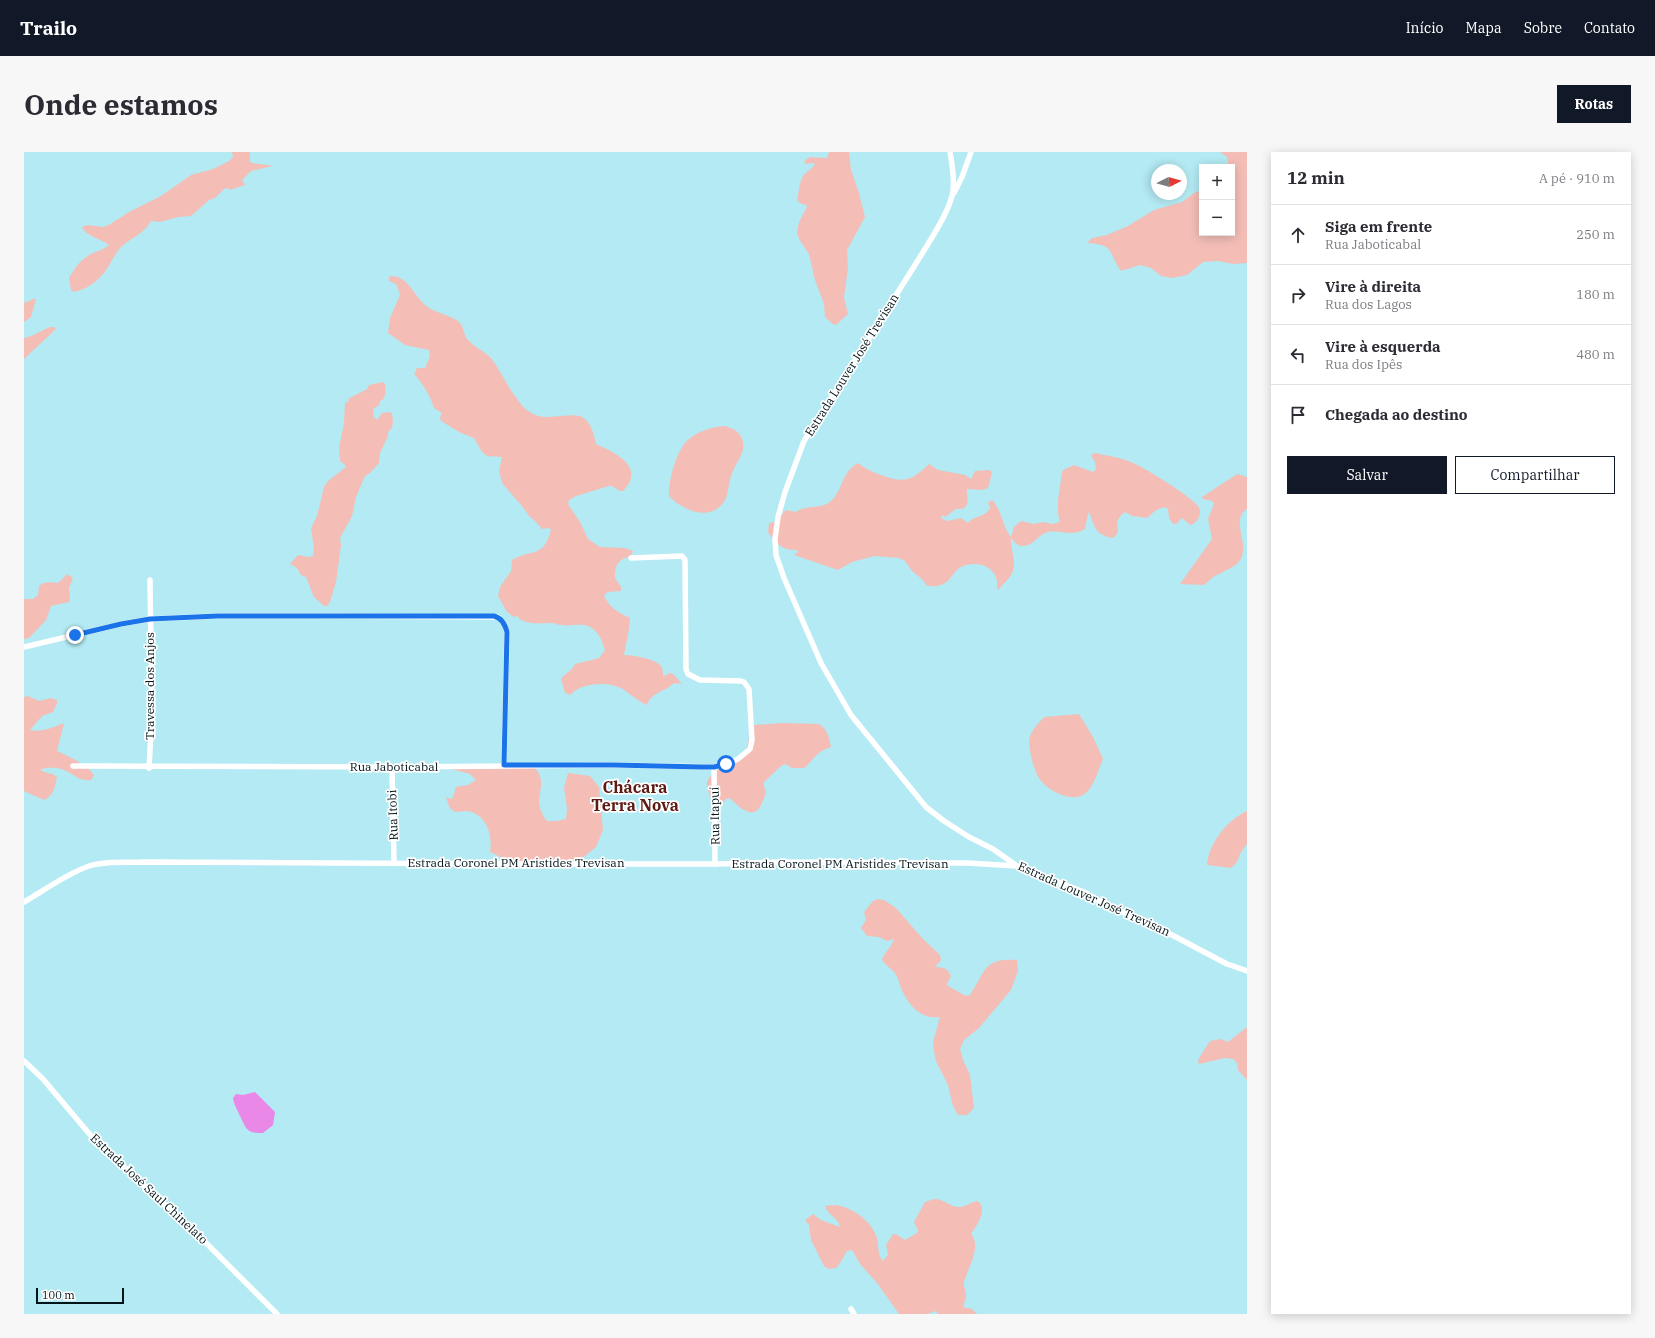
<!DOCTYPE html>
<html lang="pt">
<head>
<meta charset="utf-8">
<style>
	body { margin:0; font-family:"IBM Plex Serif",serif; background:#f7f7f7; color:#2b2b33 }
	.controls { position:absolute; right:12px; top:12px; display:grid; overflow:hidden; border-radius:0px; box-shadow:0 2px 10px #0003 }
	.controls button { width:36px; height:36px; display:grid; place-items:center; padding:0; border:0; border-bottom:1px solid #e1e1e2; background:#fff; color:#2b2b33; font:20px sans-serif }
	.compass { position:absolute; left:1127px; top:12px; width:36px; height:36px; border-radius:50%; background:#fff; box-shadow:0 2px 10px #0003; rotate:84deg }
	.scale { position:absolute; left:12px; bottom:10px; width:88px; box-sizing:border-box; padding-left:4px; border:2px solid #011418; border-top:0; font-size:11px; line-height:14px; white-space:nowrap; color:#011418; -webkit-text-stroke:3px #fff; paint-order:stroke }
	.stop { position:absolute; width:12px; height:12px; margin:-9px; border:3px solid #1a73e8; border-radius:50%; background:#fff }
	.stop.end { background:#1a73e8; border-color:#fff; box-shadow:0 1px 4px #0008 }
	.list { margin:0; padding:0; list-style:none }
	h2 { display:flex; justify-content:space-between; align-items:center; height:52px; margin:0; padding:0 16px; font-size:17px }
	h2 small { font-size:13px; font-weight:400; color:#7c7c81 }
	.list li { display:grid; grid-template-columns:26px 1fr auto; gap:12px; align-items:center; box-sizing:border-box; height:60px; padding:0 16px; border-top:1px solid #e1e1e2 }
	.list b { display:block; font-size:15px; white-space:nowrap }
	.list p { margin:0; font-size:13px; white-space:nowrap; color:#7c7c81 }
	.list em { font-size:13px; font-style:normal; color:#7c7c81 }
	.actions { display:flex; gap:8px; padding:12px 16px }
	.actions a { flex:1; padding:9px 0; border:1px solid #111827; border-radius:0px; text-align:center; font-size:14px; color:#111827 }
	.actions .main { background:#111827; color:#fff }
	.icon { flex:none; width:22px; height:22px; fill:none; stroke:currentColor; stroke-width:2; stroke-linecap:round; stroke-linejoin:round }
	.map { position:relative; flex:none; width:1223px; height:1162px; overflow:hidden; border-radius:0px }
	header { display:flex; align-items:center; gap:24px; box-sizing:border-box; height:56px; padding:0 20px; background:#111827; color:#fff }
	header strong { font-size:19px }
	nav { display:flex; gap:22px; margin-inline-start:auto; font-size:14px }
	.intro { display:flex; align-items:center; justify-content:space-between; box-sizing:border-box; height:96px; padding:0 24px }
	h1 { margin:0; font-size:28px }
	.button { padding:10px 18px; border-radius:0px; background:#111827; color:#fff; font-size:14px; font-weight:700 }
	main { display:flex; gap:24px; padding:0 24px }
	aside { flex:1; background:#fff; border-radius:0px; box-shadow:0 2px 10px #0003 }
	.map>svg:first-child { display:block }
	.green { fill:#f4beb6 }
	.water { fill:#e988e6 }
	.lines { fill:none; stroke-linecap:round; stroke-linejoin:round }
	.minor { stroke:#fff; stroke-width:5.5 }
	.route { stroke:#1a73e8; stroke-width:5 }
	.labels { text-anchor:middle; stroke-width:3.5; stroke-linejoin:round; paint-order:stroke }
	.street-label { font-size:12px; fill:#011418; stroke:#fff }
	.district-label { font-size:16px; font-weight:bold; fill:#5d1914; stroke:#fff }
</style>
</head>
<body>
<header>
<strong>Trailo</strong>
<nav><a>Início</a><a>Mapa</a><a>Sobre</a><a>Contato</a></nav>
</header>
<div class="intro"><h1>Onde estamos</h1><a class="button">Rotas</a></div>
<main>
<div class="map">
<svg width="1223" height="1162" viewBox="0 0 1223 1162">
	<rect width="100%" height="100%" fill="#b3eaf3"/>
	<g class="green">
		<path d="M 208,0 L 226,0 L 226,10 C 232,13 242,12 249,14 L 227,19 L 218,28 L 221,33 L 206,38 L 204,36 L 200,37 L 191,46 L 185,48 L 167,64 L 154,65 L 136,70 L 127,69 C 121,81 107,86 97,95 C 93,99 90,105 87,110 C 78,126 67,136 50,140 L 47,138 L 45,126 C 51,116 56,108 67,102 C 73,99 79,98 85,93 C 78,87 61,84 58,75 L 63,73 L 79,75 L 85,73 L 105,60 L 137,44 L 167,23 L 189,17 L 205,9 L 209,5 Z"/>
		<path d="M 805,0 L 825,0 L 827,18 L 834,38 L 841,65 L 823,98 L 824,116 L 820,145 L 824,162 L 813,172 L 810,173 L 801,165 L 800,152 L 791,128 L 785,102 L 775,87 L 773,80 L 775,70 L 783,55 L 782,53 L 776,51 L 773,48 C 775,41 775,29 780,23 C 783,19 788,17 791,12 L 789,11 L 782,12 L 780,9 L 786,5 L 803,6 Z"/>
		<path d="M 1196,0 L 1223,0 L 1223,111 L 1209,112 L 1194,109 L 1179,110 L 1163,123 L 1148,126 L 1137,124 L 1127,116 L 1116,113 L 1097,119 C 1083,99 1092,93 1063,91 L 1068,86 L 1083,83 L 1104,74 L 1130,58 L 1158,50 L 1170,41 L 1178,38 L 1178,81 L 1208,81 L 1208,15 L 1205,15 L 1203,5 Z"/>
		<path d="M 366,124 C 383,123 390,143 401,153 C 411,162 427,162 436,171 C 440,176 440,183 443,187 C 450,195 460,199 467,206 C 475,217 481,229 488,240 C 493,246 498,256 506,260 C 522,272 550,257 561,267 C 568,273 570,283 572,292 C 592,301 622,315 599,339 L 596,339 L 588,334 L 585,334 L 552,344 L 545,348 L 544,352 L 556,370 L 564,387 L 576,395 L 601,396 L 609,399 L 607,404 C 593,408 591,413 591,426 L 597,435 L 597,439 L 584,440 L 580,443 C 584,455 595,461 606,466 L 605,477 L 600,503 C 609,503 635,507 638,516 C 639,518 639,522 639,525 L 645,521 L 649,522 L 658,532 L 650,531 C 641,540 627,540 623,553 C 614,549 607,543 599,537 C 585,529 557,530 546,543 L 541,541 L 537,527 C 541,521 548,519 551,512 L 575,506 L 581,498 C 579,493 577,485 573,481 C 562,468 552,475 538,473 C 535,473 532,472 529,471 C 517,471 507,473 495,467 L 494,464 L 490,465 L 483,460 L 474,444 L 476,435 L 487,419 L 488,408 C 509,396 519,407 527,378 L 525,376 L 518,377 L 511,369 L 505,364 L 498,354 L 478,331 L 475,319 L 478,305 L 463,304 L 458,300 L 450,286 L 437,281 L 417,269 L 416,266 L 418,261 L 410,256 C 406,243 399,232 390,222 L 393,216 L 401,216 L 406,204 L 405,198 L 381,193 L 364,181 L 366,166 L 376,143 L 373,133 L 364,128 Z"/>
		<polygon points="9,147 12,147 7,165 0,170 0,151"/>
		<path d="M 26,175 L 30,175 L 32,177 L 0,207 L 0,186 C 10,184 16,179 26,175 Z"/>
		<path d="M 359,230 L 361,232 C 362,240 362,247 356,249 L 355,253 L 349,257 L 350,265 L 353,268 L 358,261 L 367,260 C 370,267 370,276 364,280 L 364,284 L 356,301 L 355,311 L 346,321 L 341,324 L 332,345 L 328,364 L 316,386 L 317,393 L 312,430 L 306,450 L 303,454 L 300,454 L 290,445 L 282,425 L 277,423 L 273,416 L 266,412 L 274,403 L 285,405 L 289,404 L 290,397 L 287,376 L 293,364 L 300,335 L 304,329 L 322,315 L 321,313 L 316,309 L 315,296 L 320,271 L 321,251 L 325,249 L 324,247 L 343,237 L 345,233 Z"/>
		<path d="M 700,274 C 709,276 717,280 719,290 C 721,301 713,309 709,319 C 705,327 705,337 702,346 C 690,371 660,360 645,344 C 644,329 653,296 665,287 C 674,279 688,275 700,274 Z"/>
		<path d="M 1071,301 C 1083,304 1095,305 1107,310 C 1120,315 1166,344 1174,354 C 1179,361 1174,371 1166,373 L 1158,366 L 1152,372 L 1149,372 L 1145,366 L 1144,357 L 1141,355 L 1132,358 L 1123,366 L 1108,364 L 1101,360 C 1092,367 1093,371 1094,381 L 1089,386 C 1071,383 1071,375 1065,360 L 1064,362 L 1061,377 C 1047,386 1033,376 1021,381 C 1014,384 1008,394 999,394 C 993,395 990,389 987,386 C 986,397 994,413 987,423 C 984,428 978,433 974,438 L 973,436 C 976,416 954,407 937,415 C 929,419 927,429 919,432 C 914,435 908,434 903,434 L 898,427 L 888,419 L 881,409 L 875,406 L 850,404 L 828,410 L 814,418 L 770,403 L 774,400 L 773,398 C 757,398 753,392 744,380 L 745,371 L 751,370 L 762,358 L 772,360 C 782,352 797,358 807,349 C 819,339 817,320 834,311 C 841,316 846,319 854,322 C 879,331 885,331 905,312 L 914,318 L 941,323 L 947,327 L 951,319 L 966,318 L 968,321 L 964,336 L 958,338 L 943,337 C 942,344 947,354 938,357 C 936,357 934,357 932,357 C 928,359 925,363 921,365 L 919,363 L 917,366 L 923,369 L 937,366 L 944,371 C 952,362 959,367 966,356 L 964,350 L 968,348 C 978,358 978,374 987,385 L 990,375 L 997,369 L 1010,372 L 1019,370 L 1028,372 L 1036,370 C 1031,356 1036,336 1038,321 L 1039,318 L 1050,313 L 1069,320 L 1072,317 L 1071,310 L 1067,303 Z"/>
		<path d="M 1213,322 L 1223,325 L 1223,357 C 1209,365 1220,385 1219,397 C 1219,413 1206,416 1195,422 C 1189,424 1185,429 1180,433 L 1156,432 L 1188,387 L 1184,367 L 1190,352 L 1188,349 L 1179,347 L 1178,345 Z"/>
		<path d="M 43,422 L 49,426 L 45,436 L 46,446 L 45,450 L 27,454 L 22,468 L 5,486 L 0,487 L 0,447 L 9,447 L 14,443 L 15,434 C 21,429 26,430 34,431 Z"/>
		<path d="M 4,544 L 15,549 L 27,546 L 33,548 L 33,551 L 29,560 L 18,564 L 6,578 C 17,581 30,575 40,571 L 33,599 C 45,605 63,612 70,623 L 67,628 C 55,630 48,620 37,617 C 30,615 24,616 17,617 L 17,618 C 22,622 28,620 33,625 C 31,635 30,643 20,648 L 0,639 L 0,545 Z"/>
		<path d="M 1055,562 L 1069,585 L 1079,607 C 1074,618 1071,632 1063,640 C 1050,653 1023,639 1015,626 C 1010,619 1003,593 1006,585 C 1008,577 1015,571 1020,565 Z"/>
		<path d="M 758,571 L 795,572 C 804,578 805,585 807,595 C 790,601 792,606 780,616 L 768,616 L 761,612 L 757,614 L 740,630 C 739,634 741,636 742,639 C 742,643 739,648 738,651 C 730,671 714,654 706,646 L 702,647 L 695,655 L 690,653 C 688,647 684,640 683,635 C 681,617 714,612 722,597 C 726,589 724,580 730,573 Z"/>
		<path d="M 510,615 C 528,634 504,645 523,669 L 533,669 L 542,667 L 543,656 L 540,636 L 544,621 L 566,624 L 575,635 L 579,678 L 572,695 L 557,707 L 554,706 L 529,713 L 491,712 L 466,700 C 469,682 462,661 442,659 C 439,659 435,660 432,660 C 425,658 424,651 422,645 L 427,647 L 429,645 L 432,635 L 444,633 L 452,628 L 446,622 L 424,616 Z"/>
		<path d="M 1223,659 L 1223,692 L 1217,700 L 1213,710 L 1207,716 L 1183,713 C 1185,691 1203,668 1223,659 Z"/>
		<path d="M 854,747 L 860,748 L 872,756 L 898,786 L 916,803 L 917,808 L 911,815 C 920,816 923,815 927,824 L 923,832 L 924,834 L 942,844 L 946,843 C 962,819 959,806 993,808 L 994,819 L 987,838 L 955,876 L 940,888 L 936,897 L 939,908 L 946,923 L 950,956 L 943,963 L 934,963 L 929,954 L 924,933 L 912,909 L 910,899 L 909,890 L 916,865 C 896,868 884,852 877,836 C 875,831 874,825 871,821 C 867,816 862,814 858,808 C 860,800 868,795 870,787 L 863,789 L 855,785 L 843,784 L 837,776 L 842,768 L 840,760 L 849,749 Z"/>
		<polygon points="1223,875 1223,928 1214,918 1213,911 1209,907 1201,906 1175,912 1174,910 1175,906 1186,889 1197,887 1204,890"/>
		<path d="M 910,1047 C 920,1047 926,1055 935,1055 C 941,1055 947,1050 954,1049 C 964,1058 953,1073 947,1082 C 958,1094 944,1116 940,1130 C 939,1134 942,1138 942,1143 C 942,1147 940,1151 939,1155 L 948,1157 L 953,1162 L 914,1162 L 912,1159 L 903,1162 L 875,1162 L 853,1131 L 836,1112 L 828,1098 L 823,1099 L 816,1111 L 812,1116 L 805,1117 L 800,1114 L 787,1088 L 785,1073 L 781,1068 L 789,1062 L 797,1068 L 816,1075 C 815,1066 803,1063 801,1054 C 806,1054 812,1052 816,1054 C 832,1058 848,1070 853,1086 C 855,1093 853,1103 859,1109 L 864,1103 L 862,1093 L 869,1082 L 872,1082 L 881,1088 L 893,1081 L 894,1078 L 890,1070 L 901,1050 Z"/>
	</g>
	<path class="water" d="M 231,940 L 251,960 L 249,973 L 239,981 C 222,981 223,978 216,964 C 213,957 210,953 209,946 L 212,942 L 219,943 Z"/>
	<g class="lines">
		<g class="minor">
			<path d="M 926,0 C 928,11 931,33 928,44 C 923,64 902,95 891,113 L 780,289 L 761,340 L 754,365 L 751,387 L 752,403 L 760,426 L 797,511 L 827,563 L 902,655 L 920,669 L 945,685 L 969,697 L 993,714 L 1060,740 L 1085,754 L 1148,783 L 1203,812 L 1223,819"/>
			<polyline points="930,41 938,25 947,0"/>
			<polyline points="0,495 97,472 126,467 194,464 284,464 474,465 481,473 483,480 480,613"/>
			<polyline points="49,614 368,615 589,613 690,615 702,612 714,607 726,597 728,588 725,537 720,530 717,529 676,528 664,522 662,517 661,408 658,404 607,406"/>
			<polyline points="368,615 370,710"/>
			<polyline points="690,615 691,712"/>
			<polyline points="125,616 128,563 126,428"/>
			<path d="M 0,750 C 21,738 42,722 65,714 C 81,709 101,711 118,710 L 504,712 L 691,712 L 757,710 L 943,711 L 993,714"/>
			<polyline points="0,909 19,927 68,985 182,1091 253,1162"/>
			<polyline points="827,1157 830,1162"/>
		</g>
	</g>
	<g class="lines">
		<path class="route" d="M 51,483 L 97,472 L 126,467 L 194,464 L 470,464 C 478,466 481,472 483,480 L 480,613 L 590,613 L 678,615 L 690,615 L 702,612"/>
	</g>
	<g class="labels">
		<g class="street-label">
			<text transform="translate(828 213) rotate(-58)" y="4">Estrada Louver José Trevisan</text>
			<text transform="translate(126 534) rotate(-90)" y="4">Travessa dos Anjos</text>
			<text x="370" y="619">Rua Jaboticabal</text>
			<text transform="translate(369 663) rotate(-92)" y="4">Rua Itobi</text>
			<text transform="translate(691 664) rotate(-91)" y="4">Rua Itapuí</text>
			<text x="492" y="715">Estrada Coronel PM Aristides Trevisan</text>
			<text x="816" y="716">Estrada Coronel PM Aristides Trevisan</text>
			<text transform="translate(1070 747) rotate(24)" y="4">Estrada Louver José Trevisan</text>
			<text transform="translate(125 1037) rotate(43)" y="4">Estrada José Saul Chinelato</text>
		</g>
		<g class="district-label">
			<text x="611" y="641">Chácara<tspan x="611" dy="18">Terra Nova</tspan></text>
		</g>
	</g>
</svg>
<div class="controls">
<button>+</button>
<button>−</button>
</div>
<svg class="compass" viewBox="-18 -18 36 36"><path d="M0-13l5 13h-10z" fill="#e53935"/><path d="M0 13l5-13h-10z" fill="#7c7c81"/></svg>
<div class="scale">100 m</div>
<div class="stop" style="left:702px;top:612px"></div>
<div class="stop end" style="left:51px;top:483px"></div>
</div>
<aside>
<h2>12 min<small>A pé · 910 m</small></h2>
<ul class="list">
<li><svg class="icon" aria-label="ahead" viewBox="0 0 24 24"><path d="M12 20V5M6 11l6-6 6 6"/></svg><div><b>Siga em frente</b><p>Rua Jaboticabal</p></div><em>250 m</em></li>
<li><svg class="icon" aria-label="right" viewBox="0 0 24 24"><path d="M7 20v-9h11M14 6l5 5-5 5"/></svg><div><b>Vire à direita</b><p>Rua dos Lagos</p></div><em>180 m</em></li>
<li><svg class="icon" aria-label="left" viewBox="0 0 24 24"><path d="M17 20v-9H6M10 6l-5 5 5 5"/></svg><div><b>Vire à esquerda</b><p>Rua dos Ipês</p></div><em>480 m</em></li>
<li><svg class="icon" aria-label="arrive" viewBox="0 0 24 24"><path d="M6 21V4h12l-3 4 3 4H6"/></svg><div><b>Chegada ao destino</b></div></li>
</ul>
<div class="actions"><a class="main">Salvar</a><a>Compartilhar</a></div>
</aside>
</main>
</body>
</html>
